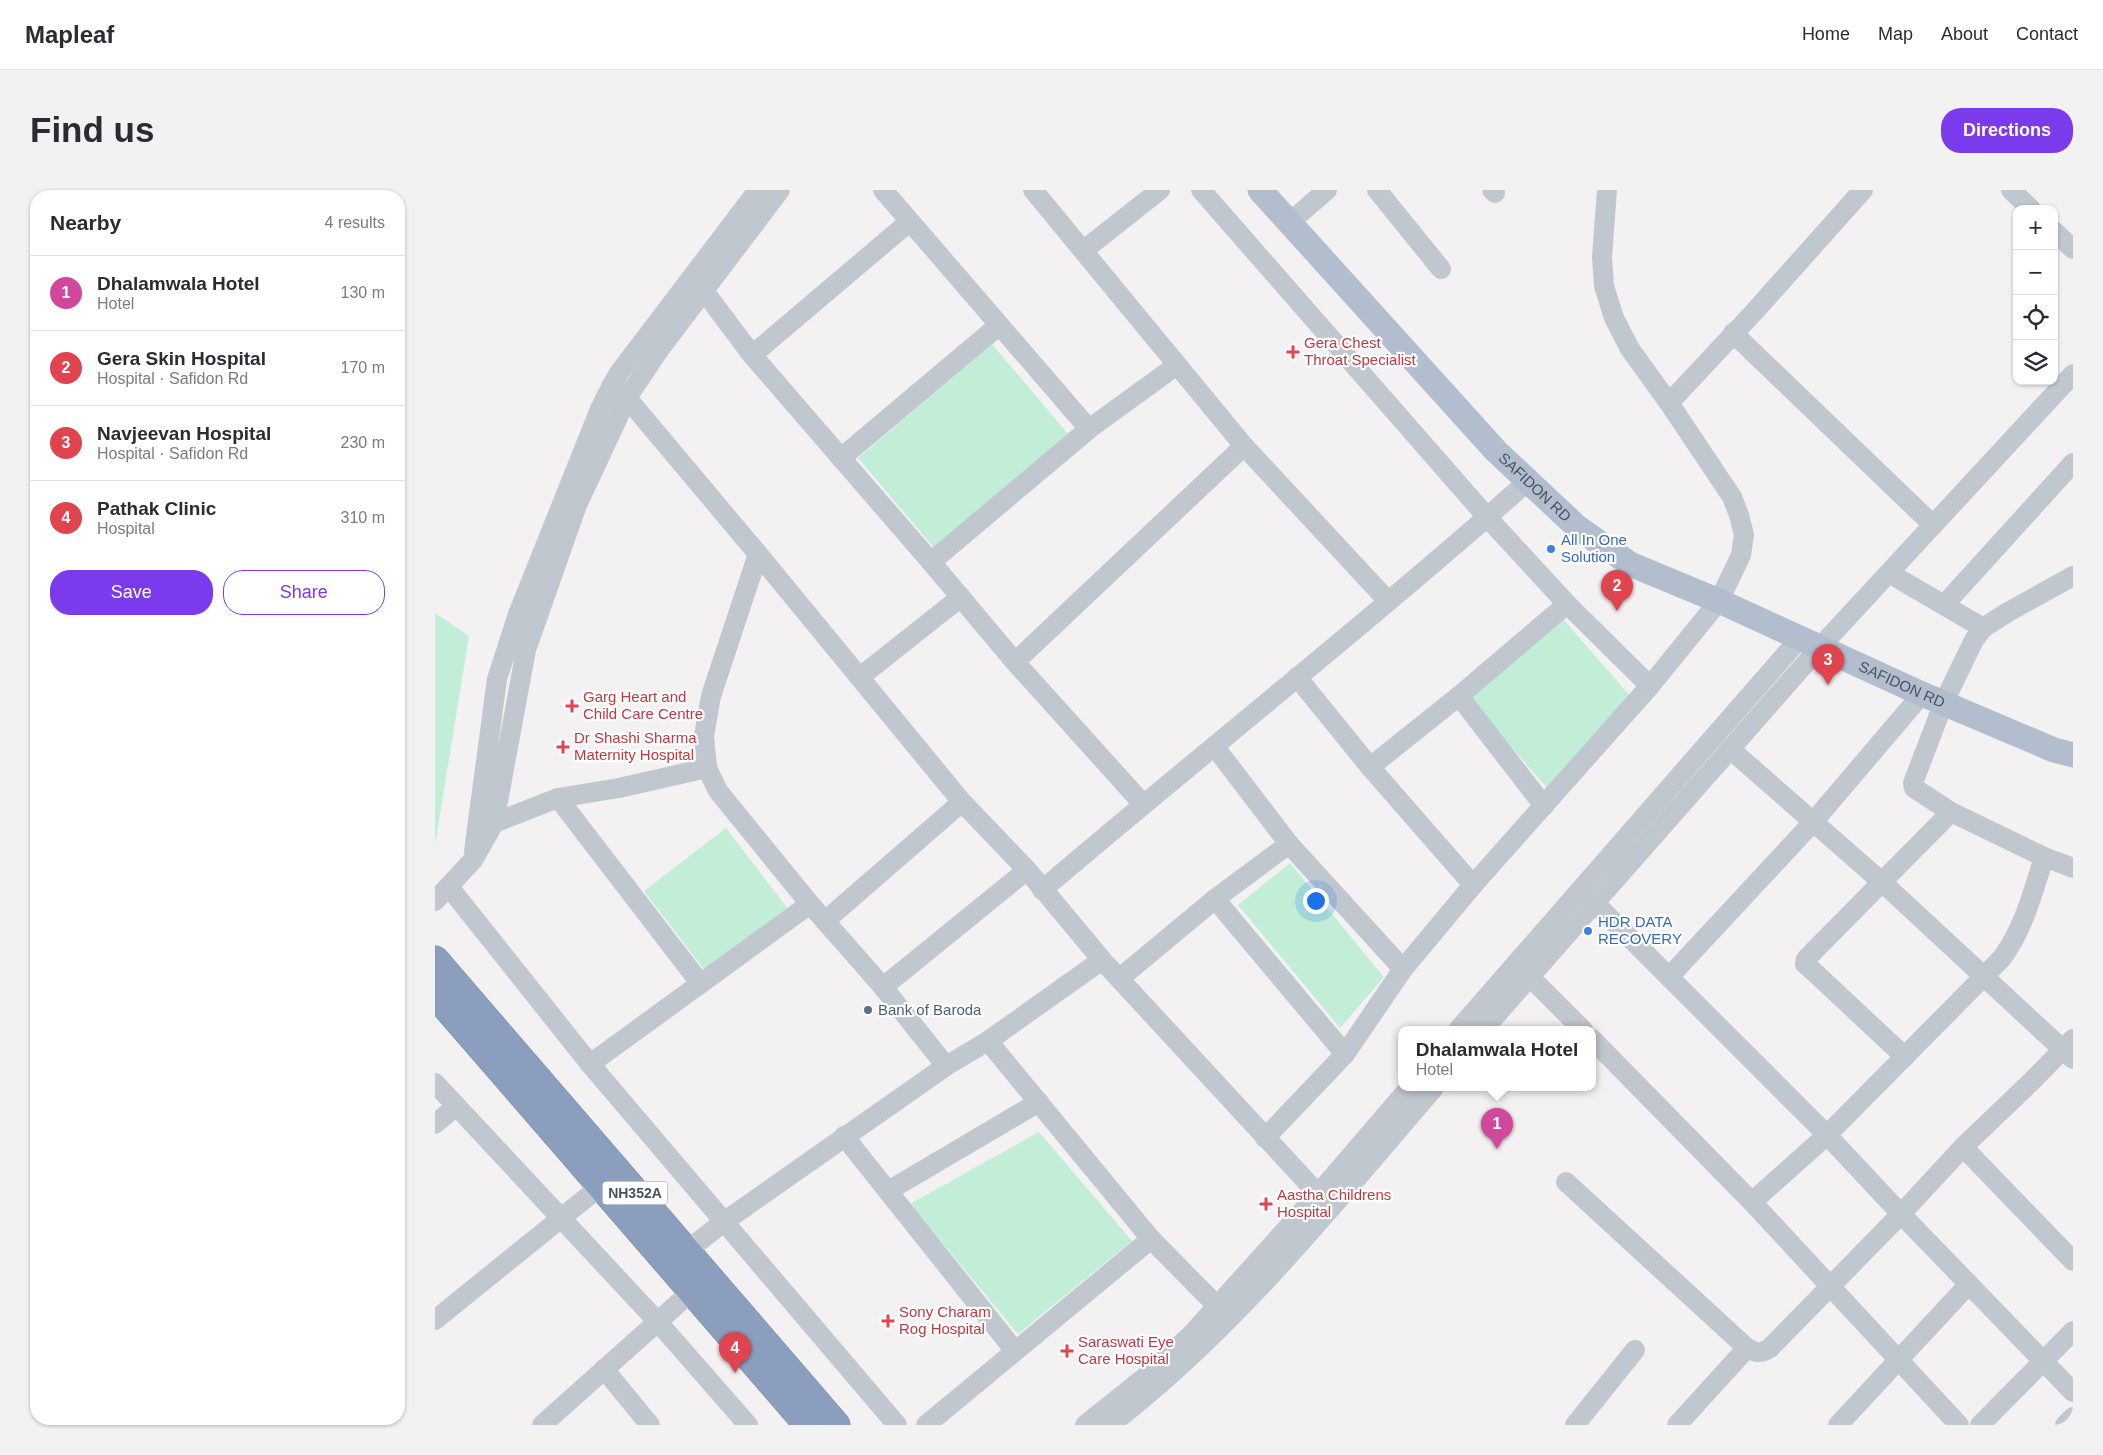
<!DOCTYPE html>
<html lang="en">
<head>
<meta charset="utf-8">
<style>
	body { margin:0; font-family:Arial,sans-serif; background:#f2f2f3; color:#2b2b33 }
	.controls { position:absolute; right:15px; top:15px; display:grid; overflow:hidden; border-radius:10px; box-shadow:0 1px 4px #0004 }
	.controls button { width:45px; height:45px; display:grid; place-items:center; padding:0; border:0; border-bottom:1px solid #e1e1e2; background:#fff; color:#2b2b33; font:25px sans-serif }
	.you { position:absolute; left:880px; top:710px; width:18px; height:18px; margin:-12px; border:4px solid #fff; border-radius:50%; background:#1a73e8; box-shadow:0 0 0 8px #1a73e833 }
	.badge { display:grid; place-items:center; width:32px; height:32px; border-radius:50%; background:#7c3aed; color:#fff; font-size:16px; font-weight:700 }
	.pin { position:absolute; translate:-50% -41px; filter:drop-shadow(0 1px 2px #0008) }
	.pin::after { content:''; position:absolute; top:26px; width:18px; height:15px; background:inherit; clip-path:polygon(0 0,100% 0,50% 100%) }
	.popup { position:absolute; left:963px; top:836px; width:198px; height:65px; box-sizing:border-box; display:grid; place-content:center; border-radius:10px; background:#fff; filter:drop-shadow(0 1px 4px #0005); font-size:16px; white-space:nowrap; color:#7c7c81 }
	.popup b { font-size:19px; color:#2b2b33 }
	.popup::after { content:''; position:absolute; left:50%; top:100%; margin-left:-10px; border:10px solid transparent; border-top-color:#fff }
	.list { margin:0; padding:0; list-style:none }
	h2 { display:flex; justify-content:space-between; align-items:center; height:65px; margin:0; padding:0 20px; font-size:21px }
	h2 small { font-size:16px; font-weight:400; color:#7c7c81 }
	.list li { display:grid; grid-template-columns:32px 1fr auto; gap:15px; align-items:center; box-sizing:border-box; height:75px; padding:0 20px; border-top:1px solid #e1e1e2 }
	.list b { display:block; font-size:19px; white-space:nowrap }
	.list p { margin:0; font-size:16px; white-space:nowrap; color:#7c7c81 }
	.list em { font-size:16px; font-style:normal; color:#7c7c81 }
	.actions { display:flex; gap:10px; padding:15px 20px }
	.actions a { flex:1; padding:11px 0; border:1px solid #7c3aed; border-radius:20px; text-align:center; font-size:18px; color:#7c3aed }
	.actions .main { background:#7c3aed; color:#fff }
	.icon { flex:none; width:28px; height:28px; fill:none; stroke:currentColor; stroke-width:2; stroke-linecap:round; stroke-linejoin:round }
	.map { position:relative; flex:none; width:1638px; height:1235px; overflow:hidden; border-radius:20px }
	header { display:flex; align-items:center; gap:30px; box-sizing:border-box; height:70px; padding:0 25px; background:#fff; border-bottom:1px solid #e1e1e2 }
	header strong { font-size:24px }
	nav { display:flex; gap:28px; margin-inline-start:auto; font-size:18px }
	.intro { display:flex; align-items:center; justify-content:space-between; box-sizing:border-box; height:120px; padding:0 30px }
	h1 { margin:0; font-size:35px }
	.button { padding:12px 22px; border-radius:20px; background:#7c3aed; color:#fff; font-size:18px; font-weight:700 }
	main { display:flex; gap:30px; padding:0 30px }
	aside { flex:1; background:#fff; border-radius:20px; box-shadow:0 1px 4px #0004 }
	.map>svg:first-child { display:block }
	.green { fill:#c2eed8 }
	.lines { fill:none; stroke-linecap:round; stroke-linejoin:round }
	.highway-casing { stroke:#7689a9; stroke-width:29 }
	.minor { stroke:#c0c7cf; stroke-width:20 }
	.major { stroke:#b2bdce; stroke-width:25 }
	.highway { stroke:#8b9ebd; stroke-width:28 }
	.health-dot { fill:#e0444e; stroke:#fff; stroke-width:2 }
	.shop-dot { fill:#3f7fe0; stroke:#fff; stroke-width:2 }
	.service-dot { fill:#5c6f8a; stroke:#fff; stroke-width:2 }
	.labels { text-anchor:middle; stroke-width:4.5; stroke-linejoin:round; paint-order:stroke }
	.shield { fill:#fff; stroke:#80868e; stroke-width:1 }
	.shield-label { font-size:14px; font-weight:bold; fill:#4a525e }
	.health-label { font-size:15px; fill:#be3a42; stroke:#fff; text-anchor:start }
	.street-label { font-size:15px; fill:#4a525e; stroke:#fff }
	.shop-label { font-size:15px; fill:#366cbe; stroke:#fff; text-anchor:start }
	.service-label { font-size:15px; fill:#4e5e75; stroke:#fff; text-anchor:start }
</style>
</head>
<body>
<header>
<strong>Mapleaf</strong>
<nav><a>Home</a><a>Map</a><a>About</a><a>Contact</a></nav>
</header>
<div class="intro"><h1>Find us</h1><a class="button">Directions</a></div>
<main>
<aside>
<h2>Nearby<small>4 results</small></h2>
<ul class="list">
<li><span class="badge" style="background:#d1479c">1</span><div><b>Dhalamwala Hotel</b><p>Hotel</p></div><em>130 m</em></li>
<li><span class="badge" style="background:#e0444e">2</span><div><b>Gera Skin Hospital</b><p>Hospital · Safidon Rd</p></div><em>170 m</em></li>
<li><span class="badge" style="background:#e0444e">3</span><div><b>Navjeevan Hospital</b><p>Hospital · Safidon Rd</p></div><em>230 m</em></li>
<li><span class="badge" style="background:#e0444e">4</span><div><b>Pathak Clinic</b><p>Hospital</p></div><em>310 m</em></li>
</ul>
<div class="actions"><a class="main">Save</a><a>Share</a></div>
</aside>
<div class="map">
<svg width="1638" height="1235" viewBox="0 0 1638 1235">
	<rect width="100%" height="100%" fill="#f3f1f1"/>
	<g class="green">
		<polygon points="557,154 645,258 511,372 423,268"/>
		<polygon points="0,423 34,446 0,655"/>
		<polygon points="1127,428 1196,507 1114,600 1034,509"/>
		<polygon points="291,638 363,732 281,795 209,701"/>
		<polygon points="855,673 949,787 905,838 803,715"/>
		<polygon points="604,942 697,1051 583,1144 475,1014"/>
	</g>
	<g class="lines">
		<g class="highway-casing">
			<g id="highway">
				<polyline points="0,770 401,1235"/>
				<polyline points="0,804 373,1235"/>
			</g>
		</g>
		<g class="minor">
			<polyline points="448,0 654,239"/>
			<polyline points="598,0 809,256 953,411"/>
			<polyline points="766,0 1052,327 1132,414 1215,496"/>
			<polyline points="942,0 1006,79"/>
			<polyline points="1057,0 1060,3"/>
			<polyline points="1576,0 1596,19"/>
			<polyline points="854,33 892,0"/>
			<polyline points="1619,41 1638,59"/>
			<polyline points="649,60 725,0"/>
			<polyline points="269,101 317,165 496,372 580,472 708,614"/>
			<polyline points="1298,143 1498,335"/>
			<polyline points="317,165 474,32"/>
			<polyline points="176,197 192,208 323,364 527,612 592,680 667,770 896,1018"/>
			<polyline points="1234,213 1320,121 1428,0"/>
			<polyline points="406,268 563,136"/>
			<polyline points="323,364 276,506 269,546 272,578 283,601 375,714 448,797 511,876"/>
			<polyline points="496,372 654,239 742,175"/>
			<polyline points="1454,383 1548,438"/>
			<polyline points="1638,386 1573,422 1548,438 1539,450 1509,512 1478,593 1479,598 1516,622 1609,667 1638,678"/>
			<polyline points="1509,415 1638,273"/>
			<polyline points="580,472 809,256"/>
			<polyline points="425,487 526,407"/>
			<polyline points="862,487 935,577 1038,695"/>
			<polyline points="1024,506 1109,616"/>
			<polyline points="780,557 854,654 968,779"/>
			<polyline points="1295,559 1448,693 1638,869"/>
			<polyline points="935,577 1024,506 1132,414"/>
			<polyline points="123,608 265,793"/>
			<polyline points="59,633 123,608 184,598 272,578"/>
			<polyline points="39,661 62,489 83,424 165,219 176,197 184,183 323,0"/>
			<polyline points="14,697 155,874 462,1235"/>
			<path d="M 607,700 C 768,563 934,432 1092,292"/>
			<polyline points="780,709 910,864"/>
			<polyline points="0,711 38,670 59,633 91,460 142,315 192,208 224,160 345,0"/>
			<polyline points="1159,712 1392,945 1466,1024 1638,1202"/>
			<polyline points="390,731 527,612"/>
			<polyline points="1084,776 1148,840"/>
			<polyline points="1234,787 1379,631 1487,504"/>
			<polyline points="685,788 780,709 854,654"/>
			<polyline points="448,797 592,680"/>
			<polyline points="1023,840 1365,448"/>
			<polyline points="1048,840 1385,457 1638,184"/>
			<polyline points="1157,849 1317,1012 1524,1235"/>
			<polyline points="553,851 716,1049 791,1125"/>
			<polyline points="1470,867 1377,780 1370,774 1371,769 1516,622"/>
			<polyline points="155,874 375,714"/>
			<polyline points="0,893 222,1131 313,1235"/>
			<polyline points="0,934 20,917"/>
			<polyline points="409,946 580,1161"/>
			<polyline points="830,948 910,864 968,779 1038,695 1215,496 1284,411 1306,365 1309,345 1304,325 1297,307 1234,213 1195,159 1179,128 1169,96 1167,67 1172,0"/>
			<polyline points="1528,957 1638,1071"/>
			<path d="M 1131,992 L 1312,1158 C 1321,1163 1326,1164 1335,1158 L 1466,1024 L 1528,957 L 1598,890 L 1638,849"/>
			<polyline points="453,1001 604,912"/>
			<path d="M 1317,1012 L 1392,945 L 1567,768 C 1589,738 1598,702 1609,667"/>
			<polyline points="240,1070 290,1031 511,876 553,851 667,770"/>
			<polyline points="0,1130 167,995"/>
			<polyline points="169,1179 215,1235"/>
			<polyline points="107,1235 257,1101"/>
			<polyline points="491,1235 716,1049"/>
			<polyline points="650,1235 710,1187 756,1145 883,1004 974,898"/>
			<path d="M 675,1235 C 799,1140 897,1016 999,898"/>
			<polyline points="1140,1235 1200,1160"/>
			<polyline points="1242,1235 1312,1158"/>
			<polyline points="1403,1235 1534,1094"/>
			<polyline points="1545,1235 1638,1141"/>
			<polyline points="1630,1235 1638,1227"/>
		</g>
		<path class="major" id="s1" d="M 825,0 L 1061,261 L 1142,337 L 1195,374 L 1284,411 L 1487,504 L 1619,560 L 1638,565"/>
		<use href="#highway" class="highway"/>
	</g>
	<g class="health-dot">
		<path d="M855.5 154.5h5v5h5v5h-5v5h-5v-5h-5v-5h5z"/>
		<path d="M134.5 508.5h5v5h5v5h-5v5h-5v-5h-5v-5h5z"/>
		<path d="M125.5 549.5h5v5h5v5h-5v5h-5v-5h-5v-5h5z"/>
		<path d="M828.5 1006.5h5v5h5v5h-5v5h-5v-5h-5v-5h5z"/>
		<path d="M450.5 1123.5h5v5h5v5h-5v5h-5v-5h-5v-5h5z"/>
		<path d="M629.5 1153.5h5v5h5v5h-5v5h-5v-5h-5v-5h5z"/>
	</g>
	<g class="shop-dot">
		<circle cx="1116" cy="359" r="5"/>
		<circle cx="1153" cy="741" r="5"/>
	</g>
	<circle class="service-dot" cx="433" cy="820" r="5"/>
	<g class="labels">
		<rect class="shield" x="167.5" y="991.5" width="65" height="23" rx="4"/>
		<g class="shield-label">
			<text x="200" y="1008">NH352A</text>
		</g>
		<g class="health-label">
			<text x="869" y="158">Gera Chest<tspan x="869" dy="17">Throat Specialist</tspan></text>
			<text x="148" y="512">Garg Heart and<tspan x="148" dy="17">Child Care Centre</tspan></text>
			<text x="139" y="553">Dr Shashi Sharma<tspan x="139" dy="17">Maternity Hospital</tspan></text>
			<text x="842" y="1010">Aastha Childrens<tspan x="842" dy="17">Hospital</tspan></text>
			<text x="464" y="1127">Sony Charam<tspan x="464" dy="17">Rog Hospital</tspan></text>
			<text x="643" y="1157">Saraswati Eye<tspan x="643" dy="17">Care Hospital</tspan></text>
		</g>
		<g class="street-label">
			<text dy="5" stroke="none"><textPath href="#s1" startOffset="405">SAFIDON RD</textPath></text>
			<text dy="5" stroke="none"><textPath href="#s1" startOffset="825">SAFIDON RD</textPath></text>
		</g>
		<g class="shop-label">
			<text x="1126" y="355">All In One<tspan x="1126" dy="17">Solution</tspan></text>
			<text x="1163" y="737">HDR DATA<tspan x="1163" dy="17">RECOVERY</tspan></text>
		</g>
		<g class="service-label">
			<text x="443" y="825">Bank of Baroda</text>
		</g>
	</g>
</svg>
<div class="controls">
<button>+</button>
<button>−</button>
<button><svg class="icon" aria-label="locate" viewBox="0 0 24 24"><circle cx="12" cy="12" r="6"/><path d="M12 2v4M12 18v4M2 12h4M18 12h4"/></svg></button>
<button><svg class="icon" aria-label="layers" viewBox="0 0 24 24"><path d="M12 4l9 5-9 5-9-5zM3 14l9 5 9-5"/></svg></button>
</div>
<div class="you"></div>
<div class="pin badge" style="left:1062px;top:959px;background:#d1479c">1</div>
<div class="popup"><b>Dhalamwala Hotel</b>Hotel</div>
<div class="pin badge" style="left:1182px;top:421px;background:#e0444e">2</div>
<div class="pin badge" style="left:1393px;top:495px;background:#e0444e">3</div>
<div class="pin badge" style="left:300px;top:1183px;background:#e0444e">4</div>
</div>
</main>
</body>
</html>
